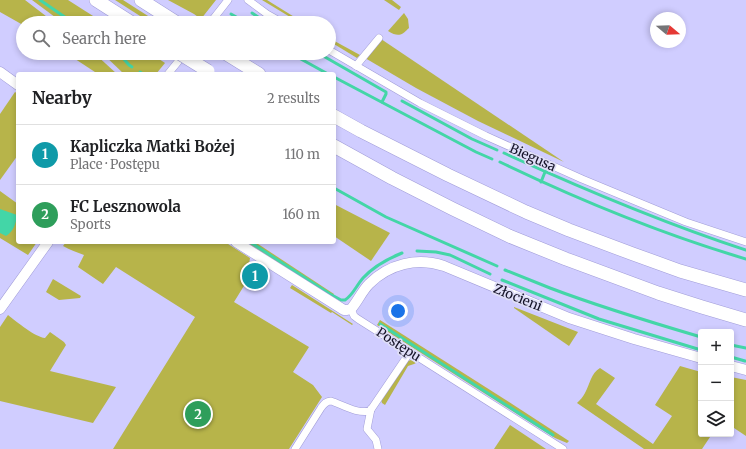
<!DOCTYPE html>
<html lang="en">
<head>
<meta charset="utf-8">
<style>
	body { margin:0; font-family:Merriweather,serif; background:#f6f6f6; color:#202124 }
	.controls { position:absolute; right:12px; bottom:12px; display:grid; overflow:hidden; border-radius:4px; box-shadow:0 2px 6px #0003 }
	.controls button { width:36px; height:36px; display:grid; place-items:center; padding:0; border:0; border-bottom:1px solid #e0e0e0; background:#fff; color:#202124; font:20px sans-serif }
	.compass { position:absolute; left:650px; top:12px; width:36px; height:36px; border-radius:50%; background:#fff; box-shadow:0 2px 6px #0003; rotate:109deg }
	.you { position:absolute; left:398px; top:311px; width:14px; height:14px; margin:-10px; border:3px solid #fff; border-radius:50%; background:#1a73e8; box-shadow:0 0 0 6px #1a73e833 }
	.badge { display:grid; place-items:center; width:26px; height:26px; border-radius:50%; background:#d93025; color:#fff; font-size:13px; font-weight:700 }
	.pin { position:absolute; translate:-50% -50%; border:2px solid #fff; box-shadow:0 1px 4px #0006 }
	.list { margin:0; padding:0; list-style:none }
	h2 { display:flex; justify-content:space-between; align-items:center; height:52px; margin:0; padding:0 16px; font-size:17px }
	h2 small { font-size:13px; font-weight:400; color:#757577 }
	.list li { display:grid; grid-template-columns:26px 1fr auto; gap:12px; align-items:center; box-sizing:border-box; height:60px; padding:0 16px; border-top:1px solid #e0e0e0 }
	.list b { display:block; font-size:15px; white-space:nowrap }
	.list p { margin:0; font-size:13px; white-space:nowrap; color:#757577 }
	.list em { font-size:13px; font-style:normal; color:#757577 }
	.icon { flex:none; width:22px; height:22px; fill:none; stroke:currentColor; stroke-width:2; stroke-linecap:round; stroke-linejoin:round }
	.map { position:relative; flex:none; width:746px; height:449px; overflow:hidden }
	.search { position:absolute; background:#fff; box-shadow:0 2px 6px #0003; left:16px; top:16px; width:320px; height:44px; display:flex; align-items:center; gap:10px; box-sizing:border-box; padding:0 14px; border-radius:22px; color:#757577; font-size:15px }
	.panel { position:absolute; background:#fff; box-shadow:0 2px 6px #0003; left:16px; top:72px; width:320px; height:172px; border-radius:4px }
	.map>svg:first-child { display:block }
	.green { fill:#b7b44a }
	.water { fill:#43d6a7 }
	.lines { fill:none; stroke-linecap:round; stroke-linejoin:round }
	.stream { stroke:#43d6a7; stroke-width:3 }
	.street-casing { stroke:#a19dd8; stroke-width:8 }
	.secondary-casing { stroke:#a19dd8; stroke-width:11 }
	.highway-casing { stroke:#a19dd8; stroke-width:14 }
	.street { stroke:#fff; stroke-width:7 }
	.secondary { stroke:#fff; stroke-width:10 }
	.highway { stroke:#fff; stroke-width:13 }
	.highway-bridge-casing { stroke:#a19dd8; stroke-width:14; stroke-linecap:butt }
	.highway-bridge { stroke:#fff; stroke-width:13 }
	.labels { text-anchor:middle; stroke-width:3.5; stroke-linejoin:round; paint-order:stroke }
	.street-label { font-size:13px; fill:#161429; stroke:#dfdef7 }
</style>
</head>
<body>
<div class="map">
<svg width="746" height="449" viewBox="0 0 746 449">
	<rect width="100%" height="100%" fill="#d0cdff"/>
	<g class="green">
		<polygon points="0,0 25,0 55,23 23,23 23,25 0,12"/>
		<polygon points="32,0 68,0 104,23 63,23"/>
		<polygon points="115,0 123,0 159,23 151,23"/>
		<polygon points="168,0 216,0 201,19 194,14"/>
		<polygon points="262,0 267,0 304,23 300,23"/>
		<polygon points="384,0 392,0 401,7 399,10"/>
		<path d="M 404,13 L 408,19 L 409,28 C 401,36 398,37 388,31 Z"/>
		<polygon points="329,38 360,55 357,58 329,41"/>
		<polygon points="381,39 564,162 478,121 416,88 365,58"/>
		<polygon points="66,53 94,53 117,74 98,74"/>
		<polygon points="102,53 150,53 165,63 156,74 124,74"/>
		<polygon points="15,92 18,94 18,155 0,180 0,114"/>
		<polygon points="0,191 18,204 18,242 37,242 28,255 0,238"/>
		<polygon points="334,204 390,233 371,261 334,236"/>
		<path d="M 66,242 L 225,242 L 250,258 L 249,264 L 255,268 L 234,302 L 309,347 L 293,372 L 313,385 L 322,397 L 289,449 L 113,449 L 195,317 L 116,267 L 103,284 L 78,267 L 84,255 C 77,252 70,250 63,246 Z"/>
		<polygon points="246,242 255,242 334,294 332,297"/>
		<polygon points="53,279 81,296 80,298 59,300 46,292"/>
		<polygon points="292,285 353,324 352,325 332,312 331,313 290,288"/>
		<polygon points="514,307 578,332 569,346 514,308"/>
		<path d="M 8,315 C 17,322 35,337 45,338 L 50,332 L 64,342 L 66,345 L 50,371 L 116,387 L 93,423 L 0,401 L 0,327 Z"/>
		<polygon points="380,320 509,402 569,441 567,443 555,438 377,325"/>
		<polygon points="411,360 416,363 414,364 408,366 385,405 382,403 381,400 408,361"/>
		<path d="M 680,366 L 701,372 L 701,434 L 712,434 L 702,449 L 644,449 L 577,403 C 580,400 583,397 585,393 C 590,384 591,373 600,368 L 615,378 L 596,404 L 653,444 L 672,416 L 655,405 Z"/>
		<polygon points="731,377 746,380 746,436 731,426"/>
		<polygon points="510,425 546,449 494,449"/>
	</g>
	<path class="water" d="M 0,209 L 17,215 C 16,223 14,231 6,236 L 0,233 Z"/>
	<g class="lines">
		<g class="stream">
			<polyline points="40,0 72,22"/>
			<polyline points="252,13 267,23"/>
			<polyline points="231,14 238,18"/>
			<polyline points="117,53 123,58 129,65 132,67"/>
			<polyline points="290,53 328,74"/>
			<polyline points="318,53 386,92 386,94 382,102"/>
			<polyline points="140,72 143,74"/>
			<polyline points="334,77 476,152 492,159"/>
			<polyline points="402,101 472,139 497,150"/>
			<path d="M 504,153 C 583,189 663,223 746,250"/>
			<path d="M 500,162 C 579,200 662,234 746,259"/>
			<polyline points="541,182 545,172"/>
			<polyline points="334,188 386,217 497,266"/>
			<path d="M 250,242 L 330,294 L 341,300 L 345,300 C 353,295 356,286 363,278 C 374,266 387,259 402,253"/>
			<polyline points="417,251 436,252 450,255 490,274"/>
			<path d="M 505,270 C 520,276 535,282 550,288 C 600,307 650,322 701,337"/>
			<polyline points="502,280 599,319 701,350"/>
			<polyline points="380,324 553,435"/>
			<polyline points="731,345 746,348"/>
			<polyline points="731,357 745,361"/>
		</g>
		<g class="street-casing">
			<g id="street">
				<polyline points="248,0 267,14 283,23"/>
				<polyline points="210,23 228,0"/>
				<polyline points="329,50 420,103 486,136 582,179 686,222 746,242"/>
				<polyline points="356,66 360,61 379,38"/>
				<polyline points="168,74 185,53"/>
				<polyline points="351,309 354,316 358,319 563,449"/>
				<polyline points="371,409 367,429 376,440 378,449"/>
				<path d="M 295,449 L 321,408 C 324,404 326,401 331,401 C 343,405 357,414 370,411 L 410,352"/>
			</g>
		</g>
		<g class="secondary-casing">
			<g id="secondary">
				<polyline points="0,72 18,85"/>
				<path d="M 236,242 L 344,310 L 347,310 L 351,309 C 358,301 362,291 369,284 C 389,264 417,257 444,266 L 569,318 L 634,339 L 701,358"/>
				<polyline points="0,309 48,242"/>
				<polyline points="731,366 746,370"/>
			</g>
		</g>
		<g class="highway-casing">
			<g id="highway">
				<polyline points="96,0 132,23"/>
				<polyline points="141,0 177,23"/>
				<polyline points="225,53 259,74"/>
				<polyline points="334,116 361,131 448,175 526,212 569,230 633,254 680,271 746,290"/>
				<polyline points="334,146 392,178 453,209 509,236 566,259 658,293 702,307 746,320"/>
			</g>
		</g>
		<use href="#street" class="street"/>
		<use href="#secondary" class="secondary"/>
		<use href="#highway" class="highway"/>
		<g class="highway-bridge-casing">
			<polyline id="highway-bridge" points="179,53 208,71"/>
		</g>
		<use href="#highway-bridge" class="highway-bridge"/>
	</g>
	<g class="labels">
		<g class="street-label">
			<text transform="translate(533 157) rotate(24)" y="5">Biegusa</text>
			<text transform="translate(518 297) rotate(22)" y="5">Złocieni</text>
			<text transform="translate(399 344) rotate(33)" y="5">Postępu</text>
		</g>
	</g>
</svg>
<div class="controls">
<button>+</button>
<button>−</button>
<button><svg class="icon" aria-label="layers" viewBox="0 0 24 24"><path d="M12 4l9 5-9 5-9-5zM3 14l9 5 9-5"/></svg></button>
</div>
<svg class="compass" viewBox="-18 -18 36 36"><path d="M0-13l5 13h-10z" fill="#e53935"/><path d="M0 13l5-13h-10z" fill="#757577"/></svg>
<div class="you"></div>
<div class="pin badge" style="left:255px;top:276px;background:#0f9aa8">1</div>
<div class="pin badge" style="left:198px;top:414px;background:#2e9e5b">2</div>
<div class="search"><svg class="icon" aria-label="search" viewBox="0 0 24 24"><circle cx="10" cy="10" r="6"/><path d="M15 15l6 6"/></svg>Search here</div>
<section class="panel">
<h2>Nearby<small>2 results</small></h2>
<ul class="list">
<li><span class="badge" style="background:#0f9aa8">1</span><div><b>Kapliczka Matki Bożej</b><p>Place · Postępu</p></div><em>110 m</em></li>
<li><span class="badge" style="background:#2e9e5b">2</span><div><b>FC Lesznowola</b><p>Sports</p></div><em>160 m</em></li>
</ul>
</section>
</div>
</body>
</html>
